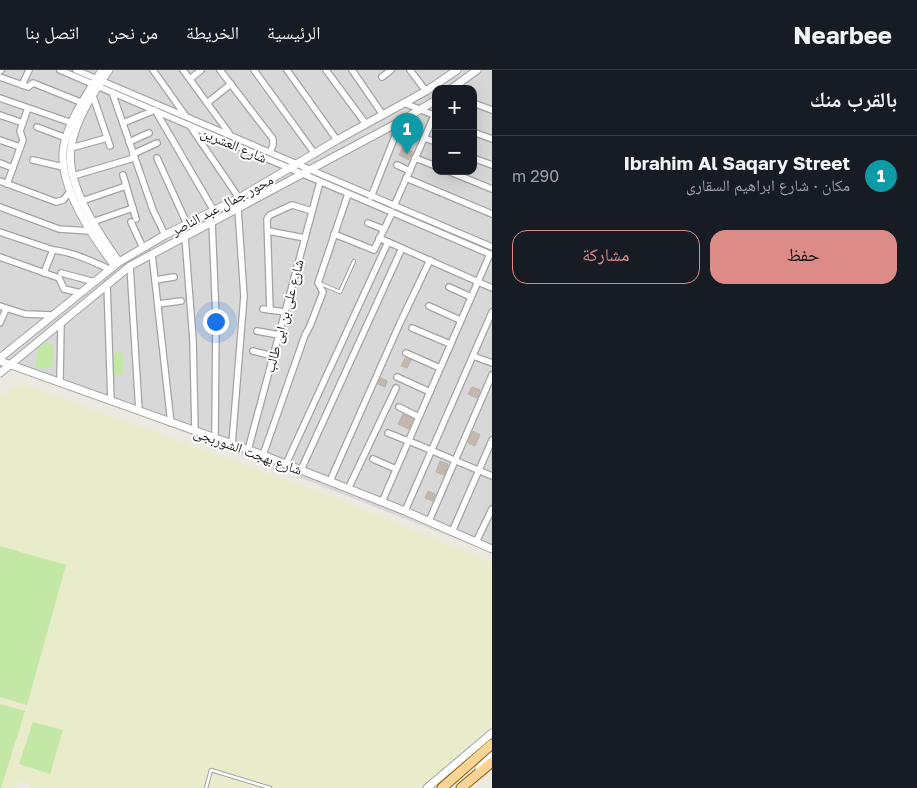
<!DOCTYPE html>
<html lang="ar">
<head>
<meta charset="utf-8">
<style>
	body { margin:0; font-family:"Golos Text","Noto Naskh Arabic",sans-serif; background:#20242c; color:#f1f3f6; direction:rtl }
	.controls { position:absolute; right:15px; top:15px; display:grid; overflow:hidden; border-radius:10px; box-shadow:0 5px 20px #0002 }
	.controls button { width:45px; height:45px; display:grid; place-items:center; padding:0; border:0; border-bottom:1px solid #363941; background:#171b24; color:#f1f3f6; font:25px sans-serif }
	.you { position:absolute; left:215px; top:251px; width:18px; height:18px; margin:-12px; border:4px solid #fff; border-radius:50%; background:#1a73e8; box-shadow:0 0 0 8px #1a73e833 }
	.badge { display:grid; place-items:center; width:32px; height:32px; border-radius:50%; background:#dc8b89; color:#fff; font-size:16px; font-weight:700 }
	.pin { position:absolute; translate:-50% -41px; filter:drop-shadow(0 1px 2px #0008) }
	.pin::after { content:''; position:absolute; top:26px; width:18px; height:15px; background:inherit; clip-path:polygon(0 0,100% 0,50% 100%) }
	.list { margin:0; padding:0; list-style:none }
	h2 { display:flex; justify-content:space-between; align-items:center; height:65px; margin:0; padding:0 20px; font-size:21px }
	h2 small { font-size:16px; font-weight:400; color:#9ea1a6 }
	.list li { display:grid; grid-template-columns:32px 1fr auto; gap:15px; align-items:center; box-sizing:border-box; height:80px; padding:0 20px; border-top:1px solid #363941 }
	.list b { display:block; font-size:19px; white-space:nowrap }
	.list p { margin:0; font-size:16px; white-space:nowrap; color:#9ea1a6 }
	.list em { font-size:16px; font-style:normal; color:#9ea1a6 }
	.actions { display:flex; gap:10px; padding:15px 20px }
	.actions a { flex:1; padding:11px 0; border:1px solid #dc8b89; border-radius:15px; text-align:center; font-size:18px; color:#dc8b89 }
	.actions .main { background:#dc8b89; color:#111 }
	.map { position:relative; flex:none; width:492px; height:718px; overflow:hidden; direction:ltr }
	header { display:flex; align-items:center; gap:30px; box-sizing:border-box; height:70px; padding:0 25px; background:#171b24; border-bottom:1px solid #363941 }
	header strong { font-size:24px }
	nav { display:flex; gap:28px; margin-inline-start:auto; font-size:18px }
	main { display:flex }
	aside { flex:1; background:#171b24 }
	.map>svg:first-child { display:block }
	.residential { fill:#d9d8d8; fill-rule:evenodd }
	.farmland { fill:#e8eccb }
	.grass { fill:#c3e7a5 }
	.building { fill:#c1b8b0; stroke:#beb0a3 }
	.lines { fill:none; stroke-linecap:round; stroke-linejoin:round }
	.service-casing { stroke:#a2a2a2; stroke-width:4.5 }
	.minor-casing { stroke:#a2a2a2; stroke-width:8 }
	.tertiary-casing { stroke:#a2a2a2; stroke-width:9 }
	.primary-casing { stroke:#8f6602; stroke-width:11 }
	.service { stroke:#fff; stroke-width:2.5 }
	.minor { stroke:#fff; stroke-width:5.5 }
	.tertiary { stroke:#fff; stroke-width:7 }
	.primary { stroke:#fad497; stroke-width:9 }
	.labels { text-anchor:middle; stroke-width:4; stroke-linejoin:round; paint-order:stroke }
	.street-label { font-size:14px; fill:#1b1b1b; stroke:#fff }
</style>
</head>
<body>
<header>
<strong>Nearbee</strong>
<nav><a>الرئيسية</a><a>الخريطة</a><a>من نحن</a><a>اتصل بنا</a></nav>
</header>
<main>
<aside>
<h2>بالقرب منك<small></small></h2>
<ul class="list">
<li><span class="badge" style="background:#0f9aa8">1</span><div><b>Ibrahim Al Saqary Street</b><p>مكان · شارع ابراهيم السقارى</p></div><em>290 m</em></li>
</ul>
<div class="actions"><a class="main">حفظ</a><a>مشاركة</a></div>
</aside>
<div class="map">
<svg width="492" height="718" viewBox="0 0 492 718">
	<rect width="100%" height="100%" fill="#ece9e0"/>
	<path class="residential" d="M 0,0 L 492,0 L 492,483 L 14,295 L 0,303 ZM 436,19 L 473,19 L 473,101 L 436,101 Z"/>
	<polygon class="farmland" points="22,314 335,428 492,493 492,656 421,718 30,718 30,714 18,711 16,718 0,718 0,327"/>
	<g class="grass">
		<polygon points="45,272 54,275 52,298 35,298 38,279"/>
		<polygon points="118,282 123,284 123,304 113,305 109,283"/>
		<polygon points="0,476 66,495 27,635 0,627"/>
		<polygon points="0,634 25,641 1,718 0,718"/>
		<polygon points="33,652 63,660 50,704 19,694"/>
	</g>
	<g class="building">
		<polygon points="403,77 413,82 409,90 399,85"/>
		<polygon points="405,288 411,290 407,298 401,296"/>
		<polygon points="381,308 387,311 385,317 378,314"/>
		<polygon points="472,317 480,320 477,328 468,324"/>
		<polygon points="403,344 413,349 409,359 398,354"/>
		<polygon points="473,361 480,365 475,376 468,373"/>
		<polygon points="440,391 448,394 444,405 436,402"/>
		<polygon points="428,421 435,424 433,431 425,428"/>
	</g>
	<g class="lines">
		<g class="service-casing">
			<g id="service">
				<polyline points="319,213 340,222 354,191"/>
				<polyline points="206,718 211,700 270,718"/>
			</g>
		</g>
		<g class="minor-casing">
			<g id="minor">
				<polyline points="60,0 492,185"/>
				<polyline points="76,0 492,177"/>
				<polyline points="153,0 185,45"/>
				<polyline points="183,0 229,63"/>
				<polyline points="220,0 273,69 273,75 270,82"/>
				<polyline points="254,0 315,84"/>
				<polyline points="287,0 337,70"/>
				<polyline points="326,0 366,54"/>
				<polyline points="352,0 383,45"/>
				<polyline points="410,0 426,21"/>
				<polyline points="0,1 1,0"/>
				<polyline points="0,7 28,17 33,13 83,33"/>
				<polyline points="382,7 391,0"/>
				<polyline points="190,9 201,0"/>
				<polyline points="22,15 29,0"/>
				<polyline points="112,22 153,140 165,165"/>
				<polyline points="93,26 110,76"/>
				<polyline points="0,28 72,53"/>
				<polyline points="207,33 231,14"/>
				<polyline points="404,33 436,46"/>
				<polyline points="473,33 492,40"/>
				<polyline points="0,45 23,53"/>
				<polyline points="123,53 155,40 214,141"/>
				<polyline points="190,56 239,128"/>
				<polyline points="37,57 66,68"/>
				<polyline points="473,62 492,69"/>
				<polyline points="424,68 436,72"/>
				<polyline points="0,70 20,77"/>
				<polyline points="129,72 149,63"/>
				<polyline points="71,78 107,68"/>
				<polyline points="133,84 157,73"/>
				<polyline points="157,88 187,154"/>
				<polyline points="415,88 436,96"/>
				<polyline points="473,88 492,95"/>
				<polyline points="33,90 63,97"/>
				<polyline points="0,93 13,98"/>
				<polyline points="397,95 410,101"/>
				<polyline points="448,101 492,119"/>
				<polyline points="123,105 136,149"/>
				<polyline points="73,106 134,88"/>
				<polyline points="406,108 492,144"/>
				<polyline points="0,111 56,132 63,130 71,121"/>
				<polyline points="7,114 23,70 20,61 28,38"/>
				<polyline points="371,127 401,51"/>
				<polyline points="82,131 126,116"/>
				<polyline points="394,136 434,46"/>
				<polyline points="0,137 59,159 90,161"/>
				<polyline points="92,152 133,138"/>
				<polyline points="131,152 143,178"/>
				<polyline points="212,152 216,248 215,368"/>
				<polyline points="368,153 383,159"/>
				<polyline points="268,161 305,168"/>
				<path d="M 0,162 L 53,180 C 73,182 91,191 109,199"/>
				<polyline points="334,164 374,180 392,143"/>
				<polyline points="185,167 193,270 195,361"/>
				<polyline points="379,168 492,218"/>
				<polyline points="152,184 171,353"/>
				<polyline points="0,187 59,208 64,219 81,223"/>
				<polyline points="130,196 139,341"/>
				<polyline points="44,203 53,180"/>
				<polyline points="61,203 95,212"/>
				<polyline points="155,210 174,207"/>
				<polyline points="107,214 111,331"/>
				<polyline points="449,217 471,227"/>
				<polyline points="158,234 181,231"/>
				<polyline points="0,236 25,244 53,245"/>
				<polyline points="429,236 460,250"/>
				<polyline points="263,239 285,242"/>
				<polyline points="270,240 267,149 270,145 292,135 312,141"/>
				<polyline points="0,253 6,239"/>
				<polyline points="412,258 450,274"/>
				<polyline points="257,261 279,265"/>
				<polyline points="253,281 273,286"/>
				<polyline points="406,283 440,298"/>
				<polyline points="473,286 492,293"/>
				<polyline points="397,307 430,322"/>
				<polyline points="60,312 61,252"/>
				<polyline points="399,337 419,347"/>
				<polyline points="388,363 408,371"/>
				<polyline points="409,371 492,406"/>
				<polyline points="232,374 244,226 238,139"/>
				<polyline points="248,380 320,112"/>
				<polyline points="263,385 305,265 310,256 323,222 318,213 348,124"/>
				<polyline points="373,389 396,399"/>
				<polyline points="286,394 388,172"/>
				<polyline points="301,400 402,178"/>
				<polyline points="330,411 400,253 430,190"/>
				<polyline points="348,419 396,318"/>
				<polyline points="382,432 490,184"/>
				<polyline points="405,441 492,242"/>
				<polyline points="429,451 492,305"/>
				<polyline points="452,462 492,370"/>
				<polyline points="476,472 492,439"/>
			</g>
		</g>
		<g class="tertiary-casing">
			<g id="tertiary">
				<path d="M 102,0 C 88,23 70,48 64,75 C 56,113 92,166 114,195"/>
				<path d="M 109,0 C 93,23 75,50 71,78 C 65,114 99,164 119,192"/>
				<polyline points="451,19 477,0"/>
				<polyline points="0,288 119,192 165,165 239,128 337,70 426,21 457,0"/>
				<polyline points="0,291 263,385 405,441 492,479"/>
				<polyline points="0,303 130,196 401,51 436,30"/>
				<polyline points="479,698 492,686"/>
				<polyline points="427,718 492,663"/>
			</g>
		</g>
		<g class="primary-casing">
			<g id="primary">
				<polyline points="442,718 492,674"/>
				<polyline points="461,718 492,692"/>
			</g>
		</g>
		<use href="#service" class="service"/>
		<use href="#minor" class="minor"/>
		<use href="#tertiary" class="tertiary"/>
		<use href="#primary" class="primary"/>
	</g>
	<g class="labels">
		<g class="street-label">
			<text transform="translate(234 75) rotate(23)" y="5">شارع العشرين</text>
			<text transform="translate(222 135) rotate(-28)" y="5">محور جمال عبد الناصر</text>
			<text transform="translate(284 246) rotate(-75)" y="5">شارع على بن ابى طالب</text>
			<text transform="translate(248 381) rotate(20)" y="5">شارع بهجت الشوربجى</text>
		</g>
	</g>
</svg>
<div class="controls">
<button>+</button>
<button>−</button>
</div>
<div class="you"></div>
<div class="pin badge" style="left:407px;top:84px;background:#0f9aa8">1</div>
</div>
</main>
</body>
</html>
